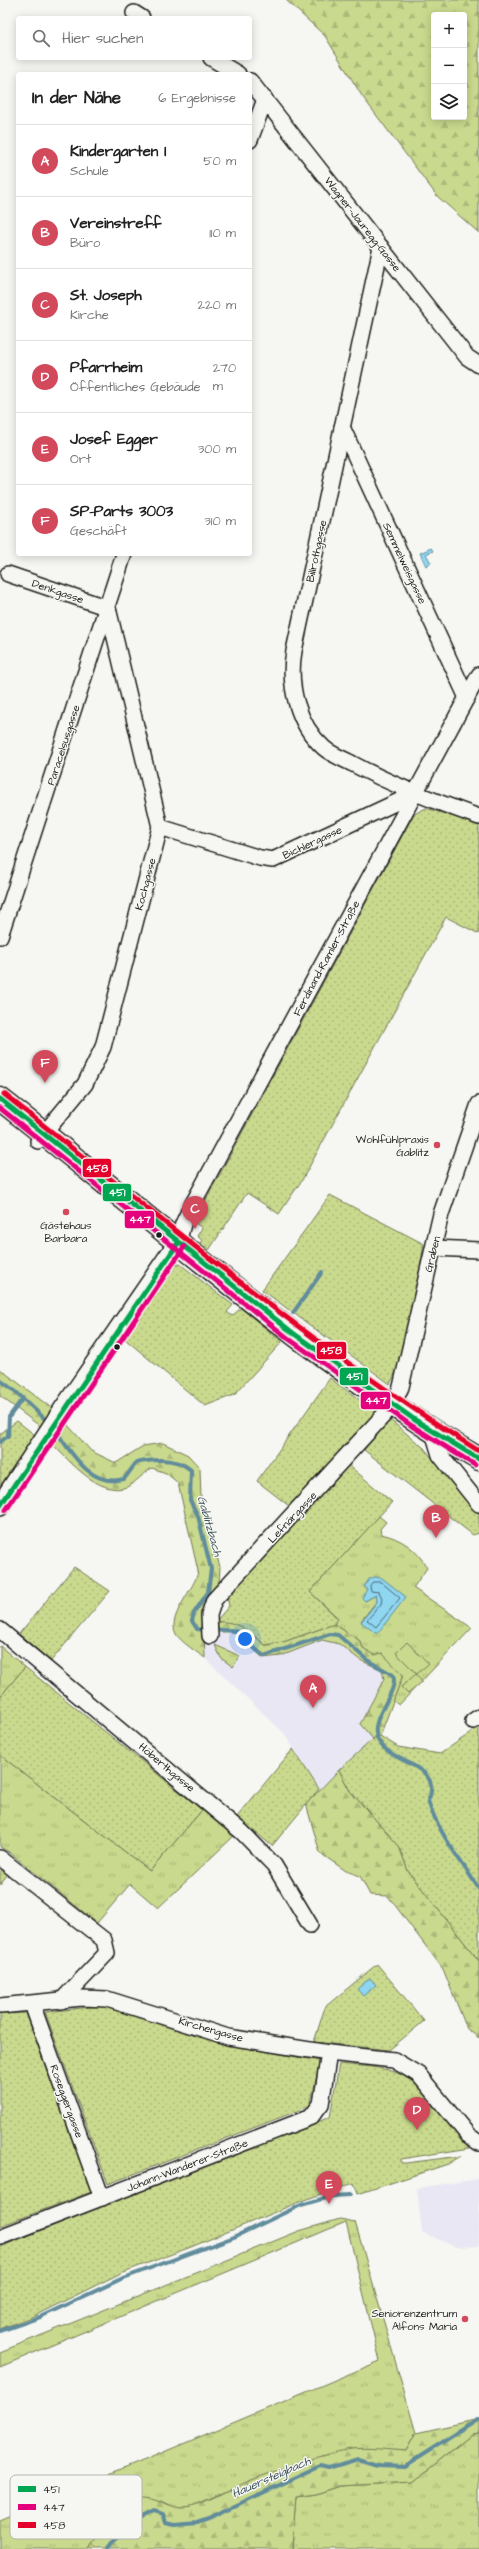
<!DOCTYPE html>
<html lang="de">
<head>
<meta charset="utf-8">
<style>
	body { margin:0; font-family:"Architects Daughter",sans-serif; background:#f2f2f2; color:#222 }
	.controls { position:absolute; right:12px; top:12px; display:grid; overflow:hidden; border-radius:4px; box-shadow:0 2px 10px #0003 }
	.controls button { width:36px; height:36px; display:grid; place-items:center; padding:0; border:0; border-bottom:1px solid #e0e0e0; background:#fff; color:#222; font:20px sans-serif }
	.you { position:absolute; left:245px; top:1639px; width:14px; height:14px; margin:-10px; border:3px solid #fff; border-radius:50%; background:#1a73e8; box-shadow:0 0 0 6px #1a73e833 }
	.badge { display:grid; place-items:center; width:26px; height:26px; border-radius:50%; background:#d1495b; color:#fff; font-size:13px; font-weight:700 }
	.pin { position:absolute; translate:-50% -33px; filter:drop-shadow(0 1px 2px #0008) }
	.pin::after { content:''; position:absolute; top:21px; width:14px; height:12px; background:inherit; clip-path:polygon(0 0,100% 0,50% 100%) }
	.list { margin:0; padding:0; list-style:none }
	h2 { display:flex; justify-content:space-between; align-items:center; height:52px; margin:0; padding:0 16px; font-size:17px }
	h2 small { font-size:13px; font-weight:400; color:#767676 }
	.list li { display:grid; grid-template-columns:26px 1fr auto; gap:12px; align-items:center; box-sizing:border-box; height:72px; padding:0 16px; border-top:1px solid #e0e0e0 }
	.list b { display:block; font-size:15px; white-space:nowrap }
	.list p { margin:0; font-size:13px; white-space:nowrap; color:#767676 }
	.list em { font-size:13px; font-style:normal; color:#767676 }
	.icon { flex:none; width:22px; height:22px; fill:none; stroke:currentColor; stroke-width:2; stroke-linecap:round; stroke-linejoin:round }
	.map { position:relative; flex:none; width:479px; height:2549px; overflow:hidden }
	.search { position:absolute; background:#fff; box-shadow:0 2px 10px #0003; left:16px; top:16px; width:236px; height:44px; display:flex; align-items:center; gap:10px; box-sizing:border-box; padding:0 14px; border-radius:4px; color:#767676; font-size:15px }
	.panel { position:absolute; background:#fff; box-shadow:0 2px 10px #0003; left:16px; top:72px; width:236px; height:484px; border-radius:4px }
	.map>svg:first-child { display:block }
	.built { fill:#e8e7f3 }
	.grass { fill:url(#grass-tufts); stroke:#727a54; fill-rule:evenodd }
	.forest { fill:url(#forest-firs); stroke:#727a54; fill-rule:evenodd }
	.garden { fill:url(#garden-dots); stroke:#727a54 }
	.pitch { fill:#c9d98d; stroke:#727a54 }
	.water { fill:#8fd6f1; stroke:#618c9c }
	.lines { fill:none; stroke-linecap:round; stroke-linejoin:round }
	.shore { stroke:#4a6671; stroke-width:1 }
	.stream { stroke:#618c9c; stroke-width:4 }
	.minor-casing { stroke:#1c1c1c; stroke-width:18 }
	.tertiary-casing { stroke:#1c1c1c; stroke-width:22 }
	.primary-casing { stroke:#1c1c1c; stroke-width:25 }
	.minor { stroke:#f6f6f2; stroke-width:15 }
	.tertiary { stroke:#f6f6f2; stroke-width:19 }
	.primary { stroke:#f6f6f2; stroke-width:22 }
	.bus-1-casing { stroke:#f6f6f2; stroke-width:8 }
	.bus-2-casing { stroke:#f6f6f2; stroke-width:8 }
	.bus-3-casing { stroke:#f6f6f2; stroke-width:8 }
	.bus-1 { stroke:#00a651; stroke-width:5 }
	.bus-2 { stroke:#e5007d; stroke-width:5 }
	.bus-3 { stroke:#e4002b; stroke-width:5 }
	.poi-dot { fill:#d1495b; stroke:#f6f6f2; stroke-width:1.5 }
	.bus-dot { fill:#1c1c1c; stroke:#f6f6f2; stroke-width:1.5 }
	.labels { text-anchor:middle; stroke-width:3; stroke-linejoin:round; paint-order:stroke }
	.street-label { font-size:11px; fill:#1c1c1c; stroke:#f6f6f2 }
	.poi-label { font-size:11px; fill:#1c1c1c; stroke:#f6f6f2; text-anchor:end }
	.water-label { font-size:12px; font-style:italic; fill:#3e545c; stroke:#f6f6f2 }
	.key { fill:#f6f6f2; stroke:#b5b5b2; stroke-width:1 }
	.key-label { font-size:11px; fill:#1c1c1c }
	.line-badge { stroke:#f6f6f2; stroke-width:1.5 }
	.badge-label { font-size:11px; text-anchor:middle; font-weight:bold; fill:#fff }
</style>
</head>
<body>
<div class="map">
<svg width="479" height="2549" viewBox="0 0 479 2549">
	<defs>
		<pattern id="grass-tufts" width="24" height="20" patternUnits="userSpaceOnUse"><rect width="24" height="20" fill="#c9d98d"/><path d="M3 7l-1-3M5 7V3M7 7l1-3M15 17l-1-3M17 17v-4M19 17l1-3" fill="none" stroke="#acba79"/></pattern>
		<pattern id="forest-firs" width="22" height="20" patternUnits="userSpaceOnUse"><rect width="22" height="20" fill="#c9d98d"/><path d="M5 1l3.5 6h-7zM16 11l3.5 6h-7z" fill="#acba79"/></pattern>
		<pattern id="garden-dots" width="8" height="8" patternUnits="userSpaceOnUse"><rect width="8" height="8" fill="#c9d98d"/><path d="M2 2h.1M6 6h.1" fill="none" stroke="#acba79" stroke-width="1.8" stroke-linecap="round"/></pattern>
	</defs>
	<rect width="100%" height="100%" fill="#f6f6f2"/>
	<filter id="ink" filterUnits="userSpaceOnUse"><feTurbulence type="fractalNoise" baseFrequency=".025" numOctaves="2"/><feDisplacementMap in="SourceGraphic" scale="8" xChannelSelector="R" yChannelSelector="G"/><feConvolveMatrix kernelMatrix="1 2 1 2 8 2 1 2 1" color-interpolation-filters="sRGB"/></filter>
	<g filter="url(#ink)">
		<g class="built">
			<polygon points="235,1632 245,1639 260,1656 281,1656 322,1640 339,1644 360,1660 382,1670 384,1679 360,1723 373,1739 319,1789 284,1733 205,1658 204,1633"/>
			<polygon points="479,2179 479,2246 456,2247 422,2232 417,2188"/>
		</g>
		<g class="grass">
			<path d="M 379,1516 L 386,1522 L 380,1529 L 381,1534 C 401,1538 418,1550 427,1568 L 413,1588 L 472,1628 L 399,1705 L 393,1701 L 403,1675 L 363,1648 L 360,1641 L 334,1624 L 338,1618 L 310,1592 ZM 364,1586 L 406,1597 L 361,1621 L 379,1598 L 376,1595 L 365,1601 L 367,1589 Z"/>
			<polygon points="215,1645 240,1656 233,1667 221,1658"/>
			<polygon points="0,1646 25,1667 0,1697"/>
			<polygon points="0,1755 150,1871 202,1810 234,1836 158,1908 130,1884 97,1923 9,1852 0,1847"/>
			<polygon points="340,2219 355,2222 416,2433 406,2451 352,2449 302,2463 250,2481 191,2508 175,2508 161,2501 111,2515 97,2541 89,2549 0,2549 0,2521 380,2361 346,2222 0,2367 0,2352 299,2231"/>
			<polygon points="479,2434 479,2549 292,2549 296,2497 316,2494 340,2486 413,2482 471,2435"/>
		</g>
		<g class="forest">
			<path d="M 286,0 L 479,0 L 479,233 L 437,196 L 362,96 L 325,36 ZM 434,15 L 464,15 L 464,117 L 434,117 Z"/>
			<polygon points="0,1369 54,1410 41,1427 0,1396"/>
			<path d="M 66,1423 L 91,1451 L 116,1463 L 143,1446 L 163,1443 L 188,1455 L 200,1468 L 201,1499 L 220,1567 L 219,1583 L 204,1633 L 205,1658 C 197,1652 182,1643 176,1634 C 166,1616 196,1588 198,1571 L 178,1483 L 166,1473 L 152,1468 C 144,1473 135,1483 127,1487 C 99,1497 70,1461 52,1444 Z"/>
			<polygon points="228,1621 245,1628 265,1645 283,1642 334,1624 360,1641 363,1648 375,1655 382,1653 403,1675 380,1736 373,1739 360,1724 384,1679 382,1670 360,1660 339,1644 322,1640 281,1656 263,1658 235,1632 215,1632 215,1622"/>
			<polygon points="339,1770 350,1791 399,1846 408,1871 479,1961 479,2038 467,2029 443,1969 388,1896 370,1895 360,1876 346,1871 320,1853 306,1804"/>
			<path d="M 479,2419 L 479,2434 L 471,2435 L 413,2482 L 340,2486 L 316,2494 L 296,2497 L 292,2549 L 89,2549 C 104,2534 109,2511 129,2501 C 152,2490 170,2513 191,2507 C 211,2502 230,2489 249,2481 C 281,2469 317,2455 351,2449 C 368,2447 389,2450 406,2451 L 416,2433 Z"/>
		</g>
		<g class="garden">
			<polygon points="426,808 479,825 479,934 446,917 302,1180 279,1214 247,1193 209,1250 200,1243 202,1240 197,1236 202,1228 194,1222 414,814"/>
			<path d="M 330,1195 L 424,1244 C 416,1287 411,1345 390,1384 L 262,1290 Z"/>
			<polygon points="180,1264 233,1305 227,1312 232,1316 241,1308 282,1342 234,1395 205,1406 125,1339 175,1265"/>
			<polygon points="330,1378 376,1412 289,1506 257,1481"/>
			<polygon points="389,1419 424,1448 466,1501 479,1514 479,1533 473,1535 364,1450"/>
			<polygon points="17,1421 35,1435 0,1487 0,1434"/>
			<path d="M 346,1463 L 392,1502 L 310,1592 L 338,1619 L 334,1624 L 283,1642 L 265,1645 C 249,1631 237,1620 215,1622 L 229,1606 L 226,1592 Z"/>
			<polygon points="74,1567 110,1591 51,1661 19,1634"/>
			<polygon points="25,1667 202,1810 150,1871 0,1755 0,1697"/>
			<polygon points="479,1727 479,1961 408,1871 399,1846 350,1791 339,1770 373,1739 380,1736 398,1747 440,1754"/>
			<polygon points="293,1749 319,1789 272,1846 237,1817"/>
			<polygon points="0,1861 12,1869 0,1884"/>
			<polygon points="377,1964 424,2021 389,2050 314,2042 325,2007"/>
			<polygon points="109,2005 234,2046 320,2061 310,2106 108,2184 45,2012"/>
			<polygon points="26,2013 91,2192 0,2226 0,2014"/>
			<path d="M 339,2064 C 355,2066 373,2066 388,2070 C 425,2079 448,2120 470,2148 L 401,2159 L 401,2163 L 406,2163 L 461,2156 L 448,2164 L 358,2194 L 354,2183 L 304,2200 L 191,2247 L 121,2273 L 34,2316 L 0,2329 L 0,2247 C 110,2202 221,2162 330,2117 Z"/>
		</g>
		<g class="pitch">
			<polygon points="407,1642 428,1664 417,1674 396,1653"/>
			<polygon points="416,1674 422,1682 408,1694 401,1687"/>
		</g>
		<g class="water">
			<polygon points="431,548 433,551 426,554 431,563 426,566 420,553"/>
			<polygon points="375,1577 382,1578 406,1597 377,1634 361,1622 377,1602 376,1595 365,1601 362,1598 367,1589 364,1587 369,1579"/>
			<polygon points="370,1978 376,1985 363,1996 357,1989"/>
		</g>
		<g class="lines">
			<polygon class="shore" points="373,1582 381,1582 400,1598 376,1627 367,1620 381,1604 382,1598 379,1592 371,1591 370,1586"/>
			<g class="stream">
				<polyline points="293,1313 322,1272"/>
				<polyline points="0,1380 15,1391 48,1422"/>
				<path d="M 55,1430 C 72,1453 90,1488 124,1479 L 136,1463 C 154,1459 176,1457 191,1470 L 190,1500 L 198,1516 L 211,1569 L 208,1592 L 194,1613 L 192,1621 L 197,1629 L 206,1630"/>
				<polyline points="0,1442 8,1436 9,1417 23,1398"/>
				<path d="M 213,1630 C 250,1628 239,1638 264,1656 L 330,1634 L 338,1635 L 367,1660 L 393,1675 C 400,1692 367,1719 378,1740 C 391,1765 445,1764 428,1801 C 439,1834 461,1861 479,1889"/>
				<polyline points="0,2331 40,2317 121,2279 234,2237 301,2205 332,2196 351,2195"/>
				<polyline points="108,2549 120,2533 122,2521 134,2521 154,2511 162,2514 165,2522 173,2524 197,2522 211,2517 320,2466 328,2468 358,2459 377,2465 405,2466 479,2419"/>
			</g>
			<g class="minor-casing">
				<g id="minor">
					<polyline points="134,13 142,18"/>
					<polyline points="211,58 238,74"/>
					<polyline points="250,81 467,357 479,365"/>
					<polyline points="250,140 265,99"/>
					<path d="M 381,247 L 294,651 C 288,685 297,724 324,748 C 332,755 344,759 353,764 C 394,786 436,802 479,817"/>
					<polyline points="342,427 467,698"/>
					<polyline points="8,574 108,608"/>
					<polyline points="160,827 260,858 273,860 414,794"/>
					<polyline points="0,936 124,554"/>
					<polyline points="38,1141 85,1084 103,1047 160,827 108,608"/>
					<polyline points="178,1243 183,1224 190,1209 479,675"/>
					<polyline points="434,1248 479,1250"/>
					<polyline points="433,1432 440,1455 479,1504"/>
					<polyline points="0,1630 242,1832 274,1865 310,1925"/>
					<polyline points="210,1636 209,1615 214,1600 393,1405 401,1387 441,1214 479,1104"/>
					<polyline points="473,1721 479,1717"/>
					<polyline points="0,1858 104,1940 107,1953 61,2001"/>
					<polyline points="32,2004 102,2198"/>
					<polyline points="0,2006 82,1998 107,1999 228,2037 329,2053 394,2060 419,2075 468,2135 479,2143"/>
					<polyline points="0,2237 311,2117 321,2104 329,2053"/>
				</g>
			</g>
			<g class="tertiary-casing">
				<polyline id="tertiary" points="0,1506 63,1410 178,1243"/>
			</g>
			<g class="primary-casing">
				<path id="primary" d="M 0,1099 C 157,1221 307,1359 479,1459"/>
			</g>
			<use href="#minor" class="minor"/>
			<use href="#tertiary" class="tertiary"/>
			<use href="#primary" class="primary"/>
			<g class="bus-1-casing">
				<g id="bus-1">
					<polyline points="0,1099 293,1333 415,1420 479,1459"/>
					<polyline points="0,1506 178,1243"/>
				</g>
			</g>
			<g class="bus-2-casing">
				<g id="bus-2">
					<polyline points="0,1108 289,1339 412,1426 475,1465"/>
					<polyline points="6,1510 184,1247"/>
				</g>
			</g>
			<g class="bus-3-casing">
				<path id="bus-3" d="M 4,1094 C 160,1217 310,1346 479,1451"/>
			</g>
			<use href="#bus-1" class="bus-1"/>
			<use href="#bus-2" class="bus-2"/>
			<use href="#bus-3" class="bus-3"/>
		</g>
	</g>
	<g class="poi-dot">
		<circle cx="437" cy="1145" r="4"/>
		<circle cx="66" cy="1212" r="4"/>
		<circle cx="465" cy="2319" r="4"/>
	</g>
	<g class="bus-dot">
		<circle cx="159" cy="1235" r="3.5"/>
		<circle cx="117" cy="1347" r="3.5"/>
	</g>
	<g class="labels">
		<g class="street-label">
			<text transform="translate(363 224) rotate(52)" y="4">Wagner-Jauregg-Gasse</text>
			<text transform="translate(316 551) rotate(-78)" y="4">Billrothgasse</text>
			<text transform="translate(405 563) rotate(65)" y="4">Semmelweisgasse</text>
			<text transform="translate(58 591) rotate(19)" y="4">Denkgasse</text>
			<text transform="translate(63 745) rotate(-72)" y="4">Paracelsusgasse</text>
			<text transform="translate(312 842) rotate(-25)" y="4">Bichlergasse</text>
			<text transform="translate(145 884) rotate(-75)" y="4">Kochgasse</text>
			<text transform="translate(326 958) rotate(-62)" y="4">Ferdinand-Ramler-Straße</text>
			<text transform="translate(432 1254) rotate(-76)" y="4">Graben</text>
			<text transform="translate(292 1517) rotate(-47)" y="4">Lefnärgasse</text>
			<text transform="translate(167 1767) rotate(40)" y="4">Höberthgasse</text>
			<text transform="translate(211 2029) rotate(16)" y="4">Kirchengasse</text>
			<text transform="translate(67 2101) rotate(70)" y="4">Roseggergasse</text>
			<text transform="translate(187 2165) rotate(-21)" y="4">Johann-Wanderer-Straße</text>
		</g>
		<g class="poi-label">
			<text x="429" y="1143">Wohlfühlpraxis<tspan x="429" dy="13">Gablitz</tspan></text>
			<text x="66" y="1229" text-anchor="middle">Gästehaus<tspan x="66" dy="13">Barbara</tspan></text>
			<text x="457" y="2317">Seniorenzentrum<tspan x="457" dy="13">Alfons Maria</tspan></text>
		</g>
		<g class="water-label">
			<text transform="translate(210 1526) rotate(74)" y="4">Gablitzbach</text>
			<text transform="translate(271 2477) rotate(-24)" y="4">Hauersteigbach</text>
		</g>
	</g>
	<rect x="10" y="2475" width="132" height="64" rx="6" class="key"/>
	<rect x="18" y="2486" width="18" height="6" fill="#00a651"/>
	<rect x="18" y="2504" width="18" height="6" fill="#e5007d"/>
	<rect x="18" y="2522" width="18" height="6" fill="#e4002b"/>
	<g class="key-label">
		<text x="43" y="2493">451</text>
		<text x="43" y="2511">447</text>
		<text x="43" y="2529">458</text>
	</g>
	<g class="line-badge">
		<rect x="82" y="1158" width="30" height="20" rx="4" fill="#e4002b"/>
		<rect x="102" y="1183" width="30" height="19" rx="4" fill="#00a651"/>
		<rect x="124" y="1210" width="31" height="19" rx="4" fill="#e5007d"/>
		<rect x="316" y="1341" width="31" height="19" rx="4" fill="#e4002b"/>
		<rect x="339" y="1367" width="30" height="19" rx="4" fill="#00a651"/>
		<rect x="360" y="1391" width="31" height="19" rx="4" fill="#e5007d"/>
	</g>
	<g class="badge-label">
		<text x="97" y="1172">458</text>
		<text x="117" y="1196">451</text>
		<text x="140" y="1223">447</text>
		<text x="331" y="1354">458</text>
		<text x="354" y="1380">451</text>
		<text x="376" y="1404">447</text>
	</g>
</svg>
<div class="controls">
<button>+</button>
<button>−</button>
<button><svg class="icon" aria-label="layers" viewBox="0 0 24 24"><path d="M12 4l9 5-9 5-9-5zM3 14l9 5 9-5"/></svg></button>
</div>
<div class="you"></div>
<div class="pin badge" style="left:313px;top:1708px">A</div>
<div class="pin badge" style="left:436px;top:1538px">B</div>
<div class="pin badge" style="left:195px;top:1229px">C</div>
<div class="pin badge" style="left:417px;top:2130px">D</div>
<div class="pin badge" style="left:329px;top:2204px">E</div>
<div class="pin badge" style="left:45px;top:1083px">F</div>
<div class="search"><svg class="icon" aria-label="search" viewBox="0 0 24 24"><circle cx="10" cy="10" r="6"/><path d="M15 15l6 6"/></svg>Hier suchen</div>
<section class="panel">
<h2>In der Nähe<small>6 Ergebnisse</small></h2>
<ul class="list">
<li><span class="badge">A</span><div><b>Kindergarten I</b><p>Schule</p></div><em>50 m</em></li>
<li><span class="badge">B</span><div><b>Vereinstreff</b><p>Büro</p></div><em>110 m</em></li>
<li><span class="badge">C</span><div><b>St. Joseph</b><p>Kirche</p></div><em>220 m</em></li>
<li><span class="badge">D</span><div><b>Pfarrheim</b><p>Öffentliches Gebäude</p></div><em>270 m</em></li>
<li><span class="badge">E</span><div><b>Josef Egger</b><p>Ort</p></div><em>300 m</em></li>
<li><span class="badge">F</span><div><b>SP-Parts 3003</b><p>Geschäft</p></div><em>310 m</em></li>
</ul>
</section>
</div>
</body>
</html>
